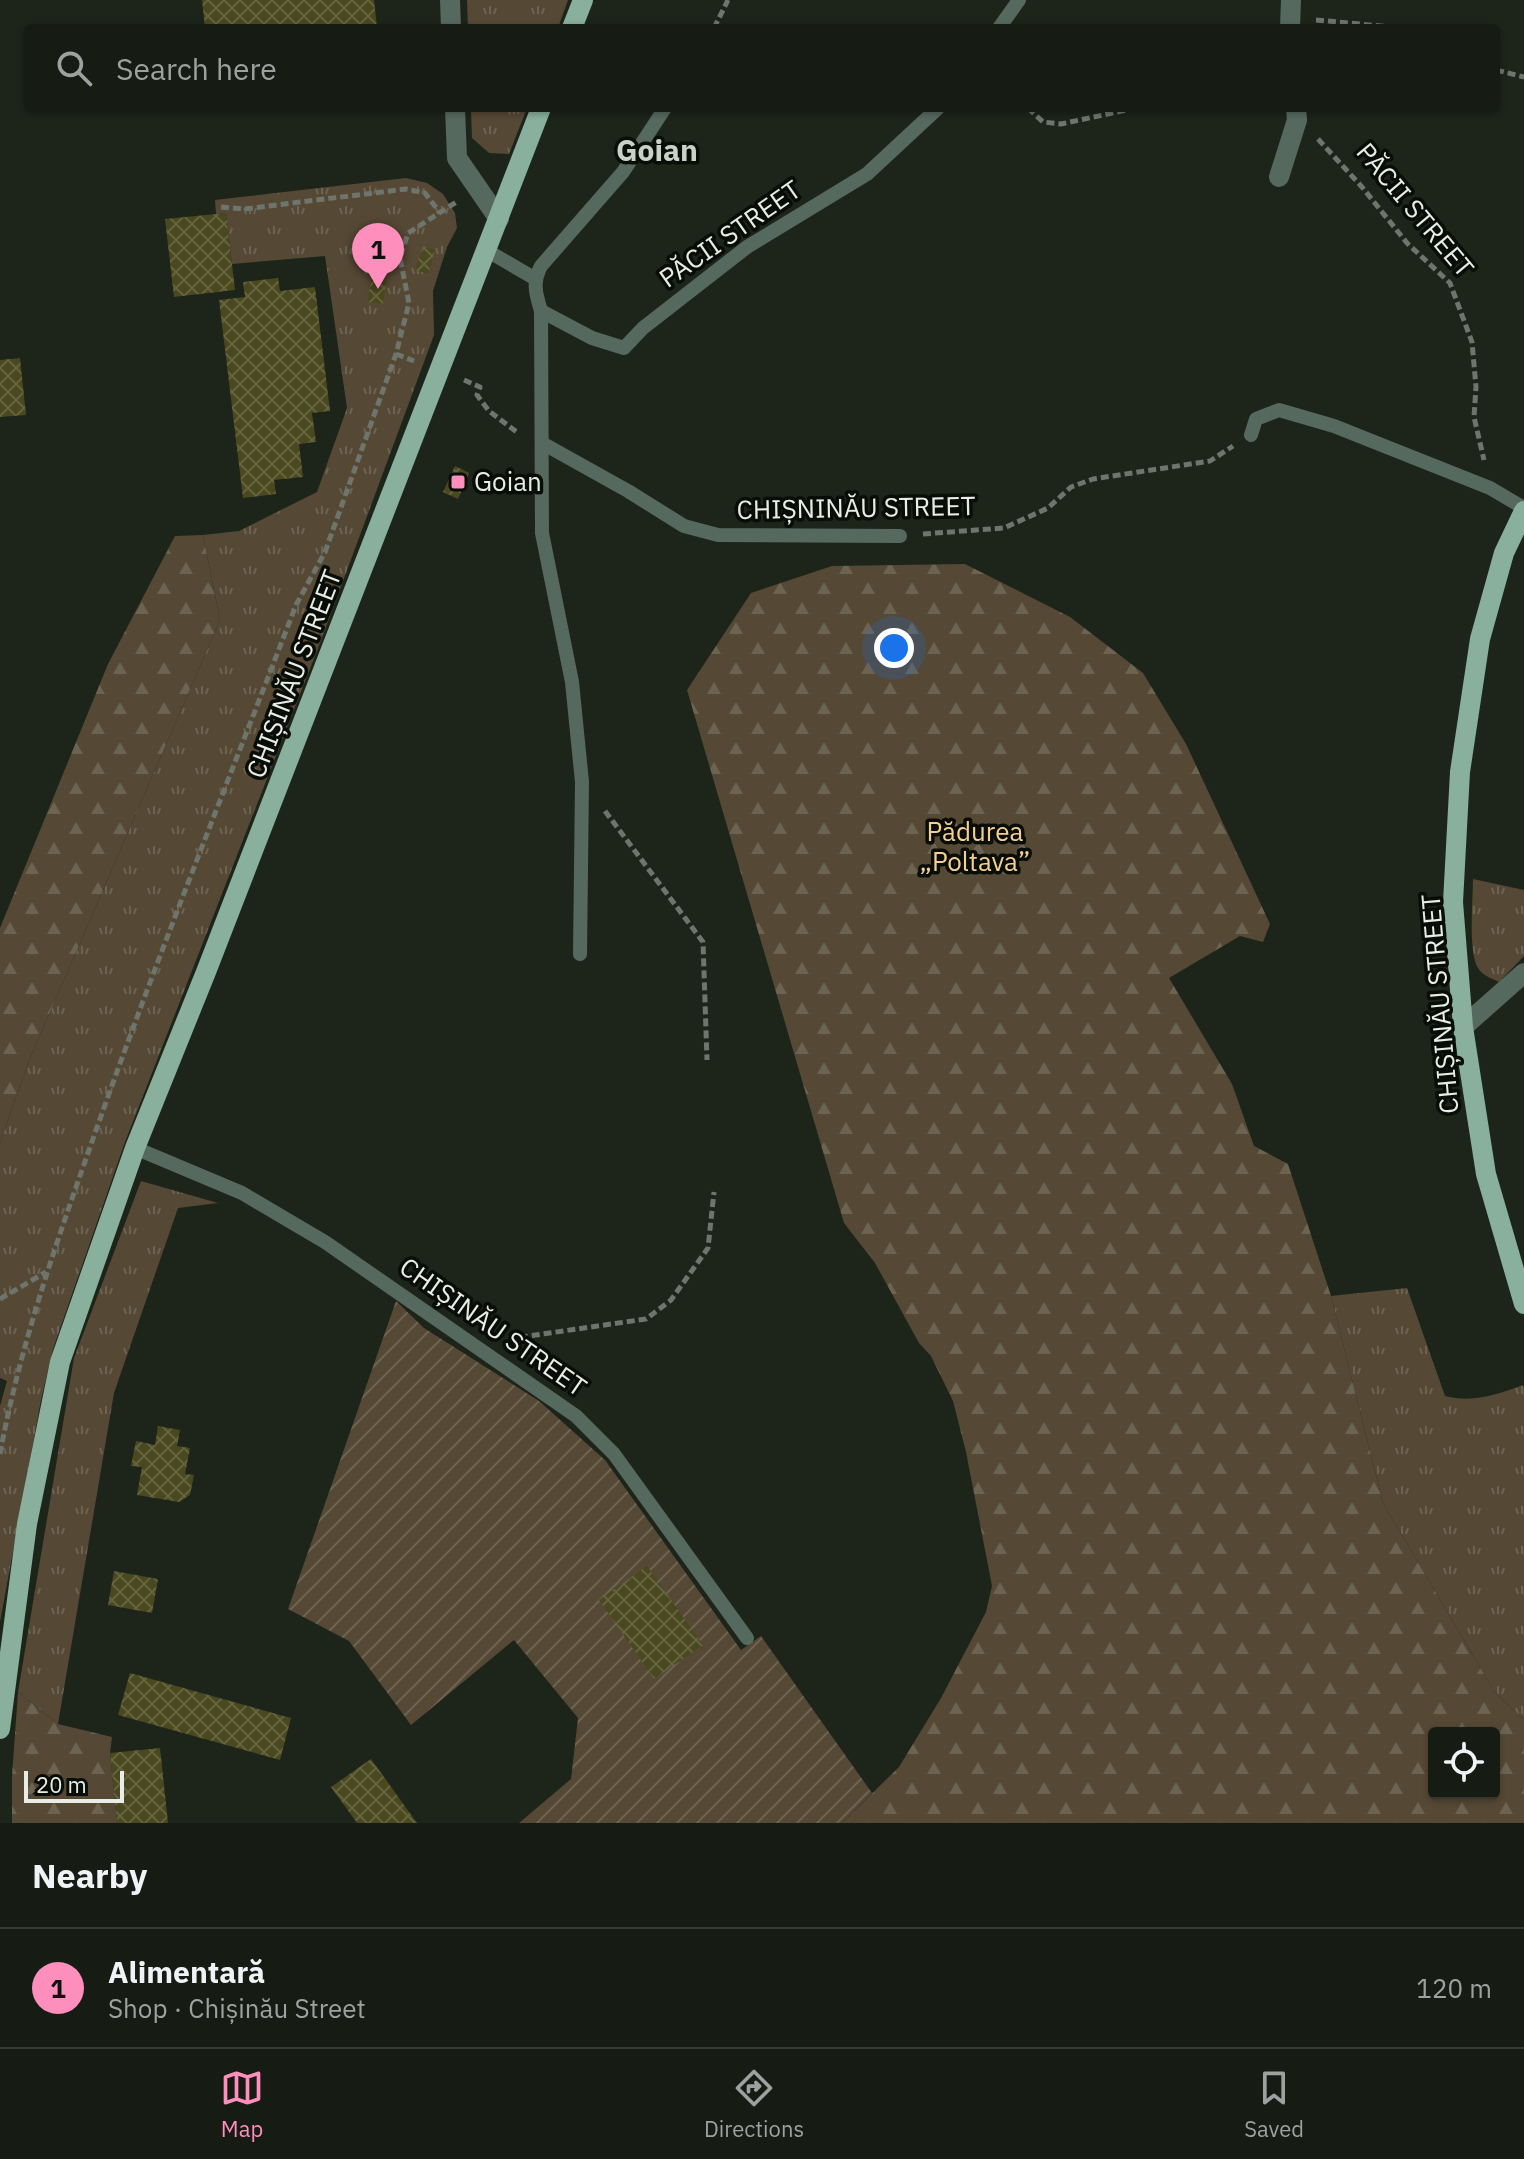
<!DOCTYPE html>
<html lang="en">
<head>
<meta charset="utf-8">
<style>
	body { margin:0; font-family:"IBM Plex Sans",sans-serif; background:#232822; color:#f1f3f6 }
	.controls { position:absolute; right:24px; bottom:24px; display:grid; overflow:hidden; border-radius:8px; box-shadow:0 2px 6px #0004 }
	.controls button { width:72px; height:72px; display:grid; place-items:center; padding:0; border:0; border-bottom:2px solid #353934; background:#161b14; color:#f1f3f6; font:40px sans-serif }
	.scale { position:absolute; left:24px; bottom:20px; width:100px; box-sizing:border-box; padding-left:8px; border:4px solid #e8ede6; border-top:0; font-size:22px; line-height:28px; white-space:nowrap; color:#e8ede6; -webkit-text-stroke:6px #090d08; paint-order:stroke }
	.you { position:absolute; left:894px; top:648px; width:28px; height:28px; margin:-20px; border:6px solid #fff; border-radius:50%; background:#1a73e8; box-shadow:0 0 0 12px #1a73e833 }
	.badge { display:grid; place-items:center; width:52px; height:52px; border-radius:50%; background:#fe8ebb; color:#111; font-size:26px; font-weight:700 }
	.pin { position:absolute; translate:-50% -66px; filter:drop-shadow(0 2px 4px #0008) }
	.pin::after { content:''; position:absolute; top:42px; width:28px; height:24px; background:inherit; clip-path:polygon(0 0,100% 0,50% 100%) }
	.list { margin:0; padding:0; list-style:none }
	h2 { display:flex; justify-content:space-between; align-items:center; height:104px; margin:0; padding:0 32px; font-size:34px }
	h2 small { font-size:26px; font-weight:400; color:#9ea1a0 }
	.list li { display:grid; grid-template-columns:52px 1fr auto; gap:24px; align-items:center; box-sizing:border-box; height:120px; padding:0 32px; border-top:2px solid #353934 }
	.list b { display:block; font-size:30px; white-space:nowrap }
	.list p { margin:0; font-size:26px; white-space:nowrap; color:#9ea1a0 }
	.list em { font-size:26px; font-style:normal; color:#9ea1a0 }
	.icon { flex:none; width:44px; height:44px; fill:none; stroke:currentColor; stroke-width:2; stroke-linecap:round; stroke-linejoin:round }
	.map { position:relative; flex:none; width:1524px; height:1823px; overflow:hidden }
	.search { position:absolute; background:#161b14; box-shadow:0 2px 6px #0004; left:24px; right:24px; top:24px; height:88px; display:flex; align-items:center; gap:20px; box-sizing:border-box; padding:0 28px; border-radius:8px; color:#9ea1a0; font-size:30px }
	.sheet { height:224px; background:#161b14 }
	nav { display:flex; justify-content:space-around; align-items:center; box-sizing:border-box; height:112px; border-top:2px solid #353934; background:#161b14; font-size:22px; color:#9ea1a0 }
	nav a { display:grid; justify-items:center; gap:4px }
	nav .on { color:#fe8ebb }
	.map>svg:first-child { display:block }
	.grass { fill:url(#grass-tufts) }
	.forest { fill:url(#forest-firs); fill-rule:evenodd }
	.garden { fill:url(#garden-furrows) }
	.building { fill:url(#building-cross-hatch) }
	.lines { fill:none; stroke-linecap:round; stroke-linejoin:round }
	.path { stroke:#6e756c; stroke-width:5; stroke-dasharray:8 4; stroke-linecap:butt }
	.service { stroke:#56695f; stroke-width:14 }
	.minor { stroke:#56695f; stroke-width:20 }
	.primary { stroke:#88b09c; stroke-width:20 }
	.poi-dot { fill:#fe8ebb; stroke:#090d08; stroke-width:3 }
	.labels { text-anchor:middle; stroke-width:7; stroke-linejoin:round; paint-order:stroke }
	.street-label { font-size:26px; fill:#e8ede6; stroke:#090d08 }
	.poi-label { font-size:26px; fill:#e8ede6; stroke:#090d08; text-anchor:start }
	.park-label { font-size:26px; fill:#f5cf90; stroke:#090d08 }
	.quarter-label { font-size:30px; font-weight:bold; fill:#c9d3c5; stroke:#090d08 }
</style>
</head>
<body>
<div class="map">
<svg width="1524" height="1823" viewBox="0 0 1524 1823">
	<defs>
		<pattern id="grass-tufts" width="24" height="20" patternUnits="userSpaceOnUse" patternTransform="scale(2)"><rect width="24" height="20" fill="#554834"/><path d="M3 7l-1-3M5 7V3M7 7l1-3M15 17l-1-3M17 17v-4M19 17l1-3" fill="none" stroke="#6d6351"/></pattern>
		<pattern id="forest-firs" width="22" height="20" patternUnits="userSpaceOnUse" patternTransform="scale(2)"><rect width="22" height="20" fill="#554834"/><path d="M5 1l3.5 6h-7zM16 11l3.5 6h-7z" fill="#6d6351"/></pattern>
		<pattern id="garden-furrows" width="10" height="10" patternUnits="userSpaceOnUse" patternTransform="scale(2)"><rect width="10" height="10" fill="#554834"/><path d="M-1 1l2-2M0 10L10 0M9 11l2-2" fill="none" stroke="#6d6351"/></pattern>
		<pattern id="building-cross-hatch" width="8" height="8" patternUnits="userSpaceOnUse" patternTransform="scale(2)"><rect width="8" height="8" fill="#49481e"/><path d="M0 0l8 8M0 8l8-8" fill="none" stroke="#63633f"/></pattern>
	</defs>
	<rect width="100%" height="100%" fill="#1d241a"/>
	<g class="grass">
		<polygon points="467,0 568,0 558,28 468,28"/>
		<polygon points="471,108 527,108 509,154 489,153 472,138"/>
		<polygon points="406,178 427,183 443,194 455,213 457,228 447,247 433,291 434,335 322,638 125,1142 53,1349 41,1400 0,1622 0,1406 7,1381 0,1378 0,1143 28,1063 220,620 203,535 239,531 317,492 347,408 325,256 232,264 226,213 216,214 215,200"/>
		<path d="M 1473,879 L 1524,890 L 1524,956 L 1499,982 C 1491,978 1483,976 1478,968 C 1468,951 1473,899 1473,879 Z"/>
		<polygon points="141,1181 218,1203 178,1208 114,1393 58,1724 18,1692 74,1358"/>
		<path d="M 1407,1288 L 1445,1396 C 1473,1403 1496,1395 1523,1385 L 1524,1388 L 1524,1720 L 1494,1691 L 1383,1503 L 1331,1296 Z"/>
	</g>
	<g class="forest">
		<polygon points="203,535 220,620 28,1063 0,1143 0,928 108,664 175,536"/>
		<path d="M 965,564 L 1070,617 L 1143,673 L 1186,744 L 1270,924 L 1263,942 L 1240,936 L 1169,978 L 1232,1084 L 1254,1146 L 1288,1164 L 1331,1296 L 1383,1503 L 1494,1691 L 1524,1720 L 1524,1823 L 842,1823 L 899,1767 L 941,1698 L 986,1612 L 992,1586 L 966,1452 L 953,1401 L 931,1356 L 919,1343 L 875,1263 L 844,1223 L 687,690 L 751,593 L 832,566 ZM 1494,1733 L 1494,1793 L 1434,1793 L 1434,1733 Z"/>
		<polygon points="18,1692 58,1724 112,1737 110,1753 117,1823 12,1823 12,1776"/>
	</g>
	<polygon class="garden" points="396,1301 424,1328 539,1401 605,1460 741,1650 761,1636 872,1793 842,1823 519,1823 571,1779 578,1718 514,1640 411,1725 349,1641 288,1609"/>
	<g class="building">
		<polygon points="202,0 374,0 377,28 205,28"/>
		<polygon points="226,213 235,290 174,297 165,219"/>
		<polygon points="423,246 435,250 428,274 415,270"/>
		<polygon points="372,274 387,276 383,304 368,302"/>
		<polygon points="278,278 280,291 315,287 330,411 312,413 316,442 299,444 303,477 274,480 276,494 243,498 219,300 245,297 243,282"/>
		<polygon points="20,358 26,415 0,417 0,360"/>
		<polygon points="455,466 469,473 458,499 443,492"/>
		<polygon points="158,1426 180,1430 177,1446 190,1448 185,1474 194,1475 190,1495 179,1502 137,1495 142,1467 131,1466 136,1441 155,1445"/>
		<polygon points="647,1566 703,1645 654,1679 599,1600"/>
		<polygon points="114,1571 158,1579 152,1613 108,1605"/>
		<polygon points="130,1673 291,1718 280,1760 118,1715"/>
		<polygon points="160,1748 168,1823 117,1823 110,1753"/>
		<polygon points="371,1759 417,1823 357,1823 331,1787"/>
	</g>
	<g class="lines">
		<g class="path">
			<polyline points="1316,20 1402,28"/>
			<polyline points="714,28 728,0"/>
			<polyline points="1496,70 1524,77"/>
			<polyline points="1028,108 1043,122 1061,124 1136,108"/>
			<polyline points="1318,139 1362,187 1407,243 1450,283 1472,342 1476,387 1474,417 1484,460"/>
			<polyline points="221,207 244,209 406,189 425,193 440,213"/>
			<polyline points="396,354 414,361"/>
			<polyline points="464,380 480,387 477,395 489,411 518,433"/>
			<polyline points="923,534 1004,528 1048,508 1071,487 1093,479 1210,461 1233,446"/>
			<polyline points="605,811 703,942 707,1060"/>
			<polyline points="0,1299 46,1272"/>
			<polyline points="508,1339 646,1319 671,1300 708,1248 714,1192"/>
			<path d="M 0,1454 C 20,1345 57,1241 94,1136 C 157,957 228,782 296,605 L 325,552 L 396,354 L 409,303 L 400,258 L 408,233 L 458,201"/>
		</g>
		<g class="service">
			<polyline points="999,28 1019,0"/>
			<polyline points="486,250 534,278"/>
			<polyline points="541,311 592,338 624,348 643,328 747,247 867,174 938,108"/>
			<polyline points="1251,435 1256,419 1279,410 1334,426 1490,488 1524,508"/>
			<polyline points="542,443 628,491 684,526 718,535 900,536"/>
			<path d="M 580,954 L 582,782 L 572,682 L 542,533 L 541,311 C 536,294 532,283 541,266 L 623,172 L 665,108"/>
			<polyline points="135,1148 242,1193 325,1242 576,1416 614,1454 747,1638"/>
		</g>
		<g class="minor">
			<polyline points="450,0 451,28"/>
			<polyline points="1290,28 1291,0"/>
			<polyline points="455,108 457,158 499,219"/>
			<polyline points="1279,177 1297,120 1296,108"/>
			<polyline points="1463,1027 1524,973"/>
		</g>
		<g class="primary">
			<polyline points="572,28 583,0"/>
			<polyline points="1524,511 1504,553 1480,639 1460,772 1453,902 1463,1027 1486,1174 1524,1304"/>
			<polyline points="0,1729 27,1524 60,1362 135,1148 206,972 541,108"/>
		</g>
	</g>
	<rect class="poi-dot" x="450" y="474" width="16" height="16" rx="4"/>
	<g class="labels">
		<g class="street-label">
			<text transform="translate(1415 210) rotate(50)" y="9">PĂCII STREET</text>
			<text transform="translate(730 234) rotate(-35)" y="9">PĂCII STREET</text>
			<text transform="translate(856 508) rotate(-1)" y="9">CHIȘNINĂU STREET</text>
			<text transform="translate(294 674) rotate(-69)" y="9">CHIȘINĂU STREET</text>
			<text transform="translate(1440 1004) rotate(-95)" y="9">CHIȘINĂU STREET</text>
			<text transform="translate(493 1327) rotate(35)" y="9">CHIȘINĂU STREET</text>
		</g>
		<g class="poi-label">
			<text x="474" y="491">Goian</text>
		</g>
		<g class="park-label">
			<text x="975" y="841">Pădurea<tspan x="975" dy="30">„Poltava”</tspan></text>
		</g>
		<g class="quarter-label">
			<text x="657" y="161">Goian</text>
		</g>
	</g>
</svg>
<div class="controls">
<button><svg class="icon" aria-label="locate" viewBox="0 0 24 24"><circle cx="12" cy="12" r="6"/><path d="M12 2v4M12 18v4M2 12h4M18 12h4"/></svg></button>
</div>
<div class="scale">20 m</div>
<div class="you"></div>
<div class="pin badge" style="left:378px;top:289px">1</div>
<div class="search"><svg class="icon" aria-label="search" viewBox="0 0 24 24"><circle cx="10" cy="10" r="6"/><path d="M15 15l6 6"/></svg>Search here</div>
</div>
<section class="sheet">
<h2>Nearby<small></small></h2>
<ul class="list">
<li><span class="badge">1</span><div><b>Alimentară</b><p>Shop · Chișinău Street</p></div><em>120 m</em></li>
</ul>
</section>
<nav>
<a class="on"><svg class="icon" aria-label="map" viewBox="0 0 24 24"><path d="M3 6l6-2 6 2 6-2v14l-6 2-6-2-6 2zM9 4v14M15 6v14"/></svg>Map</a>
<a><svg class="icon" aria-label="directions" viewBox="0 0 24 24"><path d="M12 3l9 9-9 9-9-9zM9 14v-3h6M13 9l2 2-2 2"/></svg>Directions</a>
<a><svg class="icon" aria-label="saved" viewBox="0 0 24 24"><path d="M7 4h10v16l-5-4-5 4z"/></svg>Saved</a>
</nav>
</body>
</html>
